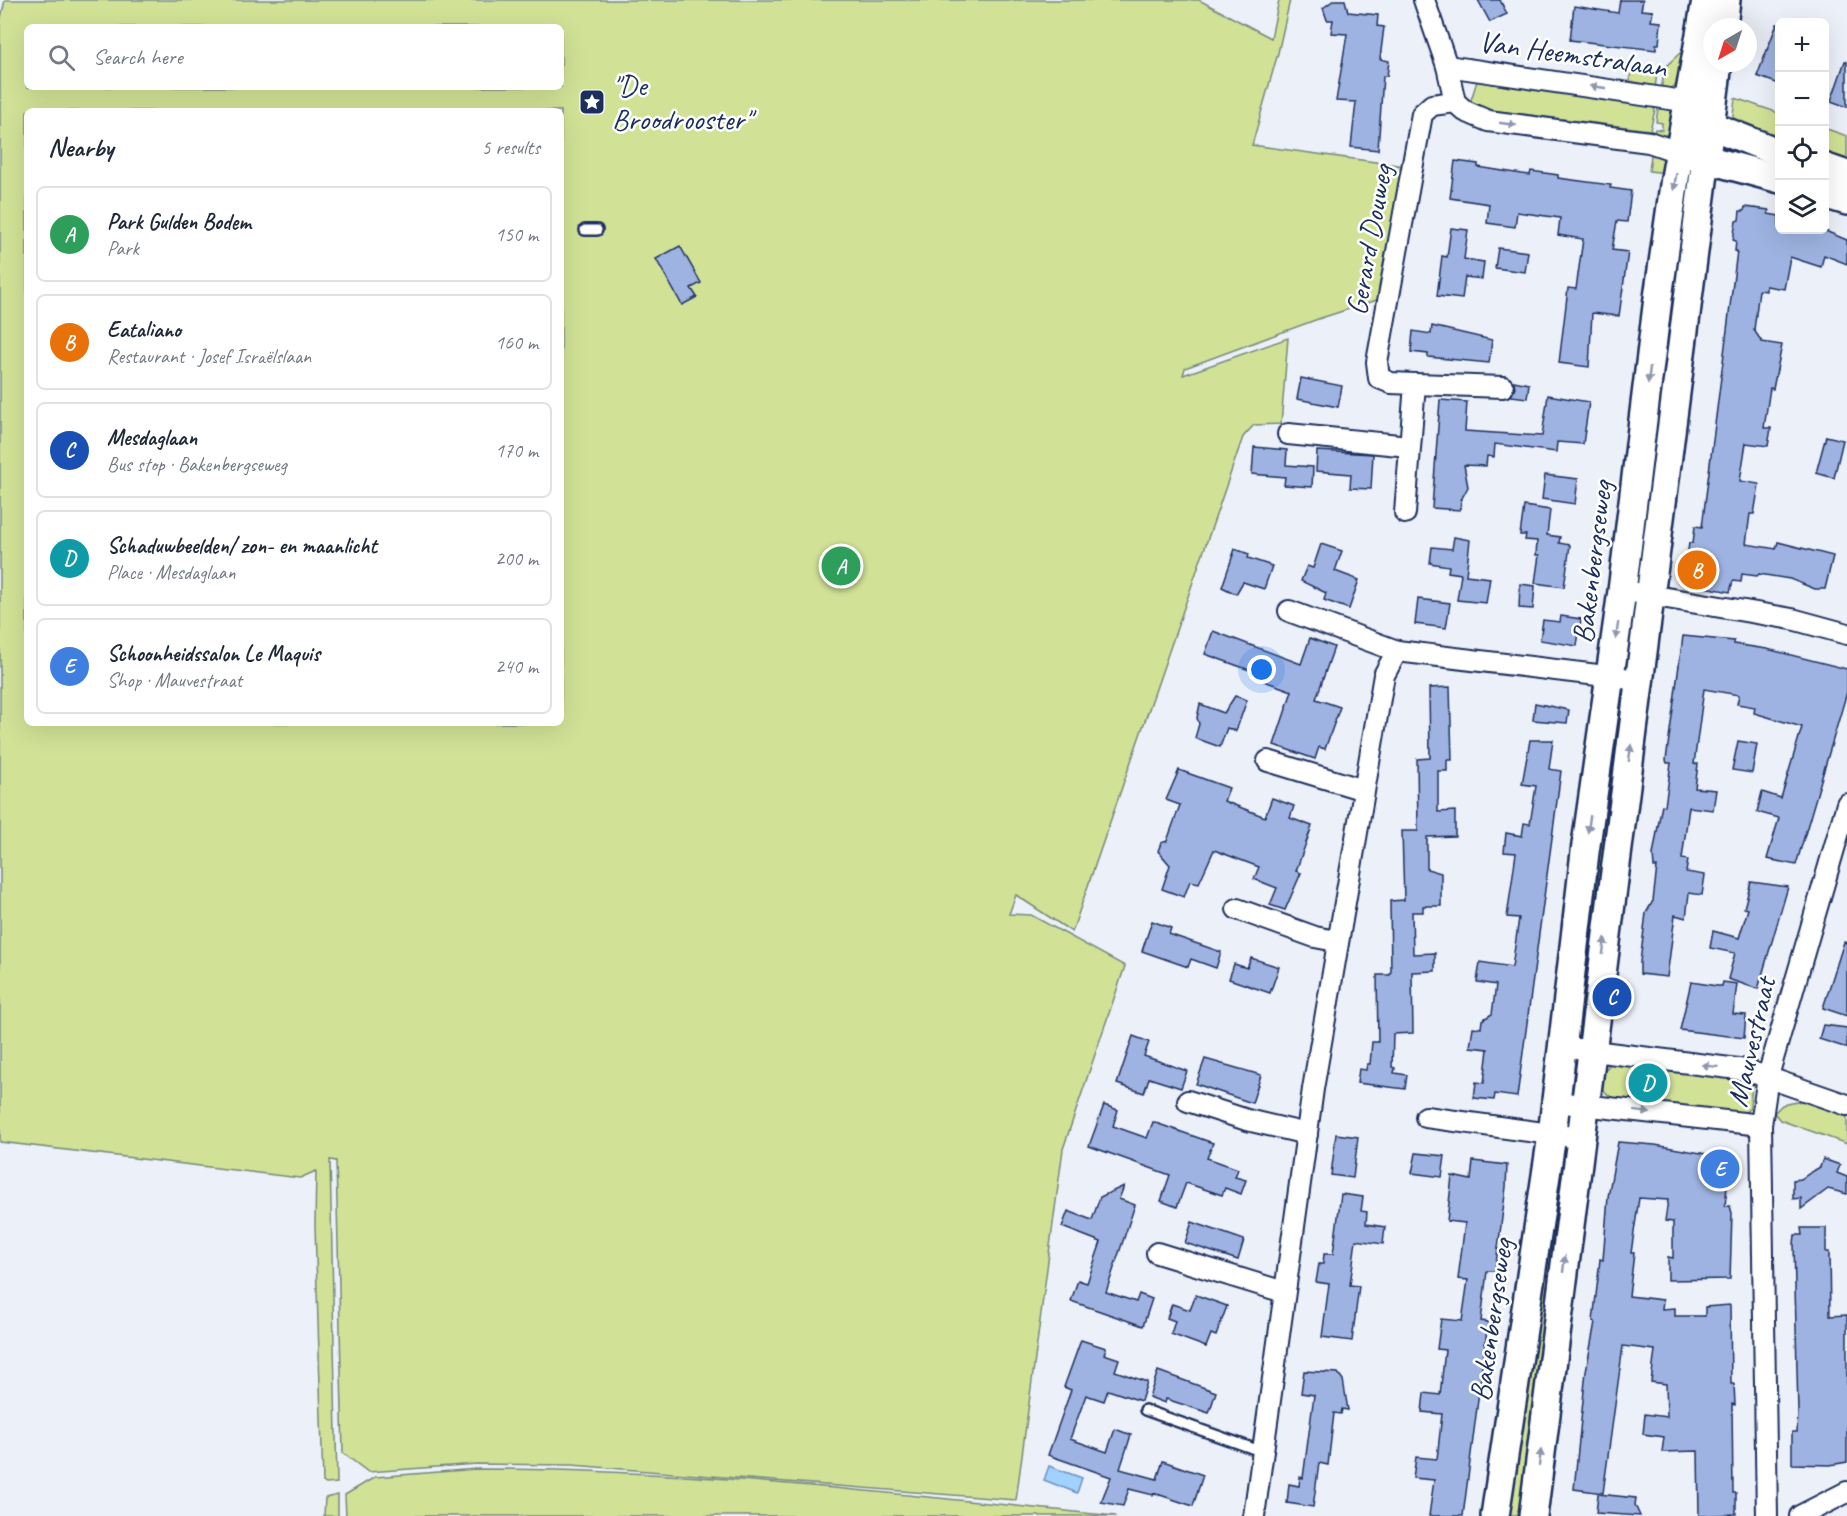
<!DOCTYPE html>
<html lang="en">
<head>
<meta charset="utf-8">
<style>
	body { margin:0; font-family:Caveat,sans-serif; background:#f2f2f3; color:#1f2937 }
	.controls { position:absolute; right:18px; top:18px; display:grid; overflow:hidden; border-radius:9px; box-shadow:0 6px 24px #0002 }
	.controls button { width:54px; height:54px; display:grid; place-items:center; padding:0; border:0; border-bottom:2px solid #e0e1e3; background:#fff; color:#1f2937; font:30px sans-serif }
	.compass { position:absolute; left:1703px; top:18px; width:54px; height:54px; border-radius:50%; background:#fff; box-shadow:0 6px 24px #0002; rotate:219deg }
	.you { position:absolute; left:1262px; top:670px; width:21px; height:21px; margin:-15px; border:4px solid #fff; border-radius:50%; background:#1a73e8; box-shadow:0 0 0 9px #1a73e833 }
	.badge { display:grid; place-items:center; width:39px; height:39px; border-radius:50%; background:#db2777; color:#fff; font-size:20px; font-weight:700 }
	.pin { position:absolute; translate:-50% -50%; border:3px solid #fff; box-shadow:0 2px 6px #0006 }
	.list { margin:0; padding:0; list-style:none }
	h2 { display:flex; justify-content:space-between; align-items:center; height:78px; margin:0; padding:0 24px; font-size:26px }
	h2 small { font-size:20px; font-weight:400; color:#747a83 }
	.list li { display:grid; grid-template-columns:39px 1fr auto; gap:18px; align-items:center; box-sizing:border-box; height:96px; margin:0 12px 12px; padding:0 12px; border:2px solid #e0e1e3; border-radius:9px }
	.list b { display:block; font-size:22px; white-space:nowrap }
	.list p { margin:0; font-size:20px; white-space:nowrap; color:#747a83 }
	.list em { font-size:20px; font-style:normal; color:#747a83 }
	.icon { flex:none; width:33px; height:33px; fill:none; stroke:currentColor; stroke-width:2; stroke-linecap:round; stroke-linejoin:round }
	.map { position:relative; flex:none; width:1847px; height:1516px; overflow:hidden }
	.search { position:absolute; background:#fff; box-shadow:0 6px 24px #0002; left:24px; top:24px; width:540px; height:66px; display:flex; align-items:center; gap:15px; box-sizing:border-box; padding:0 21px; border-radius:9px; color:#747a83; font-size:22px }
	.panel { position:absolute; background:#fff; box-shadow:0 6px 24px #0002; left:24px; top:108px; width:540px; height:618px; border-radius:9px }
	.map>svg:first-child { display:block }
	.green { fill:#d1e296; stroke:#76887a; stroke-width:1.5; fill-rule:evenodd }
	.water { fill:#a0d2fd; stroke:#6b91bd; stroke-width:1.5 }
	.building { fill:#9eb3e1; stroke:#1b2f5e; stroke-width:1.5 }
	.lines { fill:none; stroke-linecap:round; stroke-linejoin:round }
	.lane-casing { stroke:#1b2f5e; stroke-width:14 }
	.street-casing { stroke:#1b2f5e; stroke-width:24 }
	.secondary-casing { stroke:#1b2f5e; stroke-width:32 }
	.lane { stroke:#fff; stroke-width:9 }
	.street { stroke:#fff; stroke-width:20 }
	.secondary { stroke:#fff; stroke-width:27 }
	.oneway { fill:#8d97ae }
	.labels { text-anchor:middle; stroke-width:5; stroke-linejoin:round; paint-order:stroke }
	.street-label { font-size:30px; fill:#1b2f5e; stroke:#fff }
	.poi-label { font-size:30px; fill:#1b2f5e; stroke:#fff; text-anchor:start }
</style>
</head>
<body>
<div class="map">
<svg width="1847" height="1516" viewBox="0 0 1847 1516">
	<rect width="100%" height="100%" fill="#ecf0f9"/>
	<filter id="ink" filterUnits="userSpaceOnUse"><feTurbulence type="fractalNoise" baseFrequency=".0167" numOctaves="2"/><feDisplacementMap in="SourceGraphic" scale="12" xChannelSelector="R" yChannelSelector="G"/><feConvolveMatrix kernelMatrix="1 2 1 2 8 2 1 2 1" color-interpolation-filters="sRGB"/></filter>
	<g filter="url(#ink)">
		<g class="green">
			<path d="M 5,0 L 1199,0 L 1271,38 L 1279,0 L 1290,0 L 1278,53 L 1252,145 L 1404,166 L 1384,294 L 1377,300 L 1318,319 L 1185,368 L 1183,375 L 1288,338 L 1281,424 L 1254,425 L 1243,437 L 1072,932 L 1016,895 L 1009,914 L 1031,915 L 1125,966 L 1063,1149 L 1016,1500 L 572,1465 L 477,1464 L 368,1472 L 343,1453 L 336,1161 L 330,1160 L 337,1483 L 326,1484 L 323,1482 L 315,1225 L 316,1171 L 300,1178 L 0,1142 L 0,22 ZM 27,27 L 561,27 L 561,87 L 27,87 ZM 27,111 L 561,111 L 561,723 L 27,723 Z"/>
			<path d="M 1680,53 L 1689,54 C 1684,72 1683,89 1661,90 L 1665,67 Z"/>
			<polygon points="1631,70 1650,73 1657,71 1655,89 1645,84 1630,81"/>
			<polygon points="1478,78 1647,100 1655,110 1650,130 1474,108 1471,100"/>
			<polygon points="1735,98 1779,113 1779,140 1732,124"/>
			<polygon points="1659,102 1677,108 1672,133 1662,136 1654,135 1655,129 1662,130 1662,123 1656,122"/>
			<polygon points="1824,128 1847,136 1847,165 1825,157"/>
			<polygon points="1652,148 1666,158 1668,173 1649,171"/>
			<polygon points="1620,696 1627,700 1588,1030 1580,1033 1577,1030 1583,935"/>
			<polygon points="1612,1061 1744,1078 1752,1084 1750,1108 1742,1115 1614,1100 1602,1089 1604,1072"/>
			<polygon points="1802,1101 1824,1109 1835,1107 1838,1114 1847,1117 1847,1144 1780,1120 1774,1113 1782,1105"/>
			<polygon points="1565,1156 1568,1159 1526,1516 1504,1516 1556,1157"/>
			<path d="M 477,1469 C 690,1469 904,1495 1116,1516 L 346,1516 L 345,1495 L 375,1477 Z"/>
			<polygon points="338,1495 338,1516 324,1516 325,1498"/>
		</g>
		<polygon class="water" points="1049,1466 1082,1478 1077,1493 1044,1480"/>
		<g class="building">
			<polygon points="1334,0 1345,0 1348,12 1378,15 1377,26 1384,27 1380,59 1389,61 1387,76 1383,76 1378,150 1351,147 1356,102 1336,101 1347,34 1331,33 1333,20 1327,20 1323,8"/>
			<polygon points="1478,0 1500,0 1507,14 1490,22"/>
			<polygon points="1620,0 1643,0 1641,10 1653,11 1651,21 1661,22 1659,44 1656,44 1656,50 1570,40 1574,6 1618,13"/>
			<polygon points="1777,24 1779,24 1779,84 1757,76"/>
			<polygon points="1845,61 1847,62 1847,107 1831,101"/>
			<polygon points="1455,161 1478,164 1478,167 1522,174 1530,175 1531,171 1558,175 1558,178 1611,185 1610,188 1631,191 1627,222 1617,221 1612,250 1628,252 1619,316 1592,313 1589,367 1559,363 1568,288 1576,289 1583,239 1558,235 1560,218 1517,212 1515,227 1487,223 1489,204 1450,198"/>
			<polygon points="1745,207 1769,210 1768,214 1779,216 1779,230 1823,230 1847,240 1847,264 1824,255 1821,267 1790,257 1784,289 1766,286 1766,291 1759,290 1754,330 1762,342 1782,345 1773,389 1770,388 1764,428 1771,428 1768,446 1746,443 1740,481 1759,484 1754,514 1750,514 1746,544 1776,549 1778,542 1833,556 1825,589 1815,589 1790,579 1759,574 1757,576 1742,574 1741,582 1733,581 1730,592 1704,587 1705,577 1685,573 1689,543 1693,543 1695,526 1702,527 1737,251 1735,251 1736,241 1733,240 1736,221 1739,220 1740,211 1744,211"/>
			<polygon points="1451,228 1468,230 1464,259 1484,262 1482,279 1465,277 1462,299 1437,296 1442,256 1447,257"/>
			<polygon points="680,246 701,283 691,288 697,297 682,305 656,259"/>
			<polygon points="1498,248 1528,252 1525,272 1495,268"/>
			<polygon points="1432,326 1492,340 1489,363 1428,357 1428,354 1411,352 1413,331 1431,334"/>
			<polygon points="1301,378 1342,386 1338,407 1297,399"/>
			<polygon points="1514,381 1529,384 1527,398 1511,396 1515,388"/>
			<polygon points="1548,395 1589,402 1583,444 1557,442 1556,452 1495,444 1494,457 1487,456 1486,466 1464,465 1468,487 1461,500 1460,510 1432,508 1440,400 1467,402 1465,431 1542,436"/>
			<polygon points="1826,436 1843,440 1834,478 1816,473"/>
			<polygon points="1254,447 1287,450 1286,465 1313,467 1312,487 1284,485 1285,477 1252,474"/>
			<polygon points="1317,451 1373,454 1371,489 1350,488 1351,474 1316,471"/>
			<polygon points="1545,475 1578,479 1575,504 1542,499"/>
			<polygon points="1524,506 1550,510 1547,535 1560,537 1559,543 1570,545 1564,587 1535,583 1539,555 1536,555 1537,541 1525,540 1526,535 1520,535"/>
			<polygon points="1454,537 1470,540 1466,575 1490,578 1486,603 1457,600 1461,574 1448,572 1449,566 1430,563 1432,547 1452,549"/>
			<polygon points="1321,544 1342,551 1335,571 1359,580 1349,609 1324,600 1326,593 1301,581 1307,566 1313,568"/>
			<polygon points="1235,549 1249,554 1248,558 1272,566 1264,589 1243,582 1236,594 1222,587"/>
			<polygon points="1520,584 1535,586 1533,609 1519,608"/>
			<polygon points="1418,599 1450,603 1446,628 1415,624"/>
			<polygon points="1561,616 1581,619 1577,646 1540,640 1543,620 1560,622"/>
			<polygon points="1213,631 1301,664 1310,638 1334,647 1316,699 1340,707 1325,749 1319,747 1315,759 1274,745 1292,691 1264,681 1266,676 1205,654"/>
			<polygon points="1683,636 1734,641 1734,644 1767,649 1847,669 1847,692 1796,865 1767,859 1779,818 1757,812 1762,792 1781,798 1802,727 1754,713 1755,707 1737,704 1739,695 1704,689 1694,764 1698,764 1695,788 1716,790 1713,810 1689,807 1682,859 1688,860 1686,872 1705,875 1702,895 1689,893 1686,918 1675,915 1667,977 1640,974 1640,962 1646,913 1653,901 1657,867 1654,867 1653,855 1660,815 1662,805 1665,806 1671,763 1667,763 1666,760"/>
			<polygon points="1450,687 1452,760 1447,760 1447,771 1438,771 1438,812 1455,811 1455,836 1427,837 1427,869 1441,873 1441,906 1423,906 1423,912 1412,912 1413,954 1435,953 1435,971 1412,972 1413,1033 1393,1034 1392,1067 1395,1068 1394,1073 1407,1075 1405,1089 1357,1083 1359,1069 1366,1070 1367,1064 1370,1064 1372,1042 1378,1042 1377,975 1390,975 1391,971 1390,901 1404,900 1402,831 1418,831 1417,759 1430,758 1429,688"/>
			<polygon points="1235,696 1247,700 1236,731 1227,728 1220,747 1195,738 1199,724 1197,718 1200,704 1224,713"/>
			<polygon points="1535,703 1569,710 1567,723 1533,720"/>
			<polygon points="1530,740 1553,740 1549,769 1561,771 1517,1097 1495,1094 1494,1100 1474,1098 1476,1082 1484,1083 1488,1049 1470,1047 1473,1027 1481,1028 1482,1020 1492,1014 1496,985 1477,982 1480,962 1512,967 1519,918 1507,917 1516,853 1504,852 1506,833 1522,836 1524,823 1530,824 1536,786 1522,784"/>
			<polygon points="1738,741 1757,744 1752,773 1732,770"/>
			<polygon points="1179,770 1229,788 1224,801 1265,817 1272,798 1294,806 1290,818 1312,826 1296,871 1301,873 1285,910 1270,905 1277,888 1254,879 1259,867 1214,850 1199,883 1190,881 1184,897 1162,889 1170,865 1158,851 1161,843 1167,841 1180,805 1166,800"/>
			<polygon points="1751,882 1788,887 1758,989 1728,979 1735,953 1710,948 1713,931 1739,938 1748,909 1744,908"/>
			<polygon points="1152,921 1171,928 1169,934 1221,952 1216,968 1191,959 1188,967 1142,951"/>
			<polygon points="1844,942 1847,943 1847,1016 1823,1008"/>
			<polygon points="1251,958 1279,967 1270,993 1229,979 1234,964 1247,968"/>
			<polygon points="1691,982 1717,986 1722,986 1723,982 1737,984 1733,1014 1746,1015 1744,1038 1680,1030"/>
			<polygon points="1823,1025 1847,1028 1847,1048 1819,1039"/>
			<polygon points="1133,1036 1149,1042 1144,1056 1187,1071 1181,1088 1149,1078 1144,1093 1117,1084"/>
			<polygon points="1205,1059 1261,1075 1252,1103 1196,1084"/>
			<polygon points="1104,1105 1118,1110 1113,1126 1147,1138 1153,1122 1213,1143 1207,1158 1238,1169 1235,1177 1246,1180 1241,1194 1225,1188 1222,1195 1186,1183 1177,1207 1161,1201 1170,1175 1089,1146"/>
			<polygon points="1336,1134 1358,1137 1353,1178 1331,1175"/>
			<polygon points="1618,1142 1655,1145 1730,1158 1725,1206 1730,1206 1732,1213 1730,1279 1668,1280 1668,1257 1673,1258 1673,1222 1665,1221 1668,1200 1639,1198 1631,1253 1634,1253 1629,1296 1663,1300 1662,1309 1675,1308 1675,1316 1705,1316 1705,1307 1730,1305 1731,1384 1734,1384 1735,1405 1732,1404 1733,1493 1736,1493 1736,1514 1699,1516 1698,1451 1662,1452 1664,1437 1643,1434 1645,1414 1667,1417 1666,1384 1651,1382 1655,1350 1623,1346 1603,1493 1574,1489 1586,1371 1595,1322 1593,1321 1598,1278 1600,1259 1603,1260 1608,1197"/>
			<polygon points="1416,1153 1445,1156 1442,1177 1412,1173"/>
			<polygon points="1823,1159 1840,1165 1837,1173 1847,1177 1847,1194 1828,1189 1801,1209 1801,1198 1793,1199 1793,1180 1801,1179 1810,1173 1820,1167"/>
			<polygon points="1473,1161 1507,1165 1506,1187 1495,1271 1487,1271 1481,1321 1488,1322 1463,1516 1429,1516 1434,1480 1413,1478 1416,1457 1437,1459 1442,1414 1422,1412 1424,1393 1440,1395 1445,1350 1437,1349 1441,1319 1462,1321 1468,1280 1458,1279 1465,1223 1447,1221 1452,1176 1471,1180"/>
			<polygon points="1124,1186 1119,1199 1135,1205 1106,1292 1136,1302 1139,1294 1152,1299 1143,1326 1071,1301 1078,1280 1087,1283 1101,1242 1062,1227 1068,1211 1092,1220 1100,1197"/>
			<polygon points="1341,1194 1363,1197 1361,1211 1367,1212 1366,1224 1385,1227 1383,1244 1356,1240 1350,1285 1359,1286 1352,1341 1322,1337 1329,1284 1316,1282 1319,1264 1323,1264 1324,1254 1333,1254"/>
			<polygon points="1192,1222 1244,1240 1238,1260 1185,1243"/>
			<polygon points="1801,1228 1826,1228 1826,1252 1829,1252 1830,1316 1847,1315 1847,1462 1830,1465 1792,1464 1792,1432 1797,1432 1798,1412 1794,1244 1795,1235 1802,1235"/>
			<polygon points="1196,1295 1227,1306 1216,1336 1211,1334 1206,1347 1171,1334 1175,1321 1167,1318 1172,1304 1190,1310"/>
			<polygon points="1081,1340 1106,1348 1104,1354 1119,1359 1115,1371 1147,1382 1141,1401 1108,1390 1104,1401 1086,1395 1070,1439 1107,1452 1115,1429 1131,1435 1120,1469 1157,1479 1163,1461 1203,1475 1193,1506 1154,1493 1153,1495 1129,1489 1123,1506 1101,1502 1111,1477 1048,1455 1071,1390 1064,1387"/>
			<polygon points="1158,1371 1216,1392 1209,1413 1166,1399 1165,1403 1149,1397"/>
			<polygon points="1304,1371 1338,1373 1343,1380 1348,1410 1342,1409 1341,1414 1334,1413 1328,1465 1319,1463 1313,1507 1287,1503 1289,1484 1299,1486 1300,1477 1303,1478 1314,1395 1301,1393"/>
			<polygon points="1598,1494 1636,1498 1635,1505 1640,1516 1596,1513"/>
		</g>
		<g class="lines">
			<g class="lane-casing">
				<g id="lane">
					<polyline points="585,230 597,230"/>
					<polyline points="1145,1410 1263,1452"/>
				</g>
			</g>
			<g class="street-casing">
				<g id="street">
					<polyline points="1424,0 1447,66 1455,102 1465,111 1488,121 1649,142 1681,153"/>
					<polyline points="1447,66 1690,102"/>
					<polyline points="1415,384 1503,387"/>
					<polyline points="1288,434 1409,446"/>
					<polyline points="1405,513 1415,384 1391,383 1379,378 1377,362 1422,114 1432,105 1455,102"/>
					<polyline points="1637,593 1792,619 1847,634"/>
					<polyline points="1289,611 1397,651 1639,680"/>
					<polyline points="1268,761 1364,790"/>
					<polyline points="1237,909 1315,937 1336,941"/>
					<polyline points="1561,1047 1746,1070 1847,1105"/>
					<polyline points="1188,1101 1247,1120 1307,1134"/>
					<polyline points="1556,1102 1761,1125"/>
					<polyline points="1426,1117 1580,1138"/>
					<polyline points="1157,1253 1284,1292"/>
					<polyline points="1254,1516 1313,1089 1384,675 1397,651"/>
					<polyline points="1767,1516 1761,1125 1768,1076 1847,804"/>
					<polyline points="1800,1516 1847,1492"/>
				</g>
			</g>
			<g class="secondary-casing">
				<g id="secondary">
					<polyline points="1723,27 1726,0"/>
					<polyline points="1701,114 1712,126 1780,153"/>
					<polyline points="1691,155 1780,179"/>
					<polyline points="1824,167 1847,175"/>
					<polyline points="1824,194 1847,201"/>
					<polyline points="1495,1516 1552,1135 1585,852 1622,591 1658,298 1675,178 1706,0"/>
					<polyline points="1533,1516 1718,63"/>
				</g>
			</g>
			<use href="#lane" class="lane"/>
			<use href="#street" class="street"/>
			<use href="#secondary" class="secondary"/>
		</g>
		<defs><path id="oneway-solid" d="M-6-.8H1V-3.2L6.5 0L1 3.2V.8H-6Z" transform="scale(1.5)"/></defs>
		<g class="oneway">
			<use href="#oneway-solid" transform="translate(1598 87) rotate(-172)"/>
			<use href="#oneway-solid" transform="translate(1508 124) rotate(8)"/>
			<use href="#oneway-solid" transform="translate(1675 182) rotate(99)"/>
			<use href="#oneway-solid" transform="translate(1649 375) rotate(97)"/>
			<use href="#oneway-solid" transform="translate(1617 631) rotate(98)"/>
			<use href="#oneway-solid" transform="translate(1630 753) rotate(-82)"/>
			<use href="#oneway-solid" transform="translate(1589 824) rotate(98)"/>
			<use href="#oneway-solid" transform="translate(1604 946) rotate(-82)"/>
			<use href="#oneway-solid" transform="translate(1710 1066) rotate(-173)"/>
			<use href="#oneway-solid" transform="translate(1642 1112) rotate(7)"/>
			<use href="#oneway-solid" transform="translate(1564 1264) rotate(-83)"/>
			<use href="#oneway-solid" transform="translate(1540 1458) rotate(-83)"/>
		</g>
	</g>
	<defs>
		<g id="sight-square" transform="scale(1.35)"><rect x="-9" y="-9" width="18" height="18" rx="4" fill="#1b2f5e" stroke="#fff"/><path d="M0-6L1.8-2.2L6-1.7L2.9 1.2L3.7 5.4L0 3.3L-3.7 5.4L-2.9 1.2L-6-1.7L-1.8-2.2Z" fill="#fff"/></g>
	</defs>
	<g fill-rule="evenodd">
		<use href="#sight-square" x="592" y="102"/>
	</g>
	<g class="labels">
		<g class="street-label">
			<text transform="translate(1573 54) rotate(8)" y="10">Van Heemstralaan</text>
			<text transform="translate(1369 240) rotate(-80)" y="10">Gerard Douweg</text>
			<text transform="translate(1592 562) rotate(-83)" y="10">Bakenbergseweg</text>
			<text transform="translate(1751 1042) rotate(-77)" y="10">Mauvestraat</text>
			<text transform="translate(1491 1320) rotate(-82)" y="10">Bakenbergseweg</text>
		</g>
		<g class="poi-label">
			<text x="612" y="95">"De<tspan x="612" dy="34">Broodrooster"</tspan></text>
		</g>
	</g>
</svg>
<div class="controls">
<button>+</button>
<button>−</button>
<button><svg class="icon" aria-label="locate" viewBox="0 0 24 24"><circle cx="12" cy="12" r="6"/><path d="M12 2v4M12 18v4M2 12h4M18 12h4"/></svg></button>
<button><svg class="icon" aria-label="layers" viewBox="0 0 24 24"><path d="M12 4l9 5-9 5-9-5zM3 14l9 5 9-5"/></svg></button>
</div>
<svg class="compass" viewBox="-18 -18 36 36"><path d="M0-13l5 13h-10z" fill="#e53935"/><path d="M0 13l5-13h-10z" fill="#747a83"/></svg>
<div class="you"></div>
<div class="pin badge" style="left:841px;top:566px;background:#2e9e5b">A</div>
<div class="pin badge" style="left:1697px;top:570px;background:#e8710a">B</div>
<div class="pin badge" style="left:1612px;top:997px;background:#1a4fb4">C</div>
<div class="pin badge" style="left:1648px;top:1083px;background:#0f9aa8">D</div>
<div class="pin badge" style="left:1720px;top:1169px;background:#3f7fe0">E</div>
<div class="search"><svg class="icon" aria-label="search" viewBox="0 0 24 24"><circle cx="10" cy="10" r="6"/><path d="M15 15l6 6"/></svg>Search here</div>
<section class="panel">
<h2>Nearby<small>5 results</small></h2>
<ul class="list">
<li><span class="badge" style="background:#2e9e5b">A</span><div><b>Park Gulden Bodem</b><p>Park</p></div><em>150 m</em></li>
<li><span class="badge" style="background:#e8710a">B</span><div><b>Eataliano</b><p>Restaurant · Josef Israëlslaan</p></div><em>160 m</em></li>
<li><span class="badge" style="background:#1a4fb4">C</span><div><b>Mesdaglaan</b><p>Bus stop · Bakenbergseweg</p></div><em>170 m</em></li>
<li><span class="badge" style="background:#0f9aa8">D</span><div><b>Schaduwbeelden/ zon- en maanlicht</b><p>Place · Mesdaglaan</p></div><em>200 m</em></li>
<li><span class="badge" style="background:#3f7fe0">E</span><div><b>Schoonheidssalon Le Maquis</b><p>Shop · Mauvestraat</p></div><em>240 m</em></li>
</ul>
</section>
</div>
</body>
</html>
